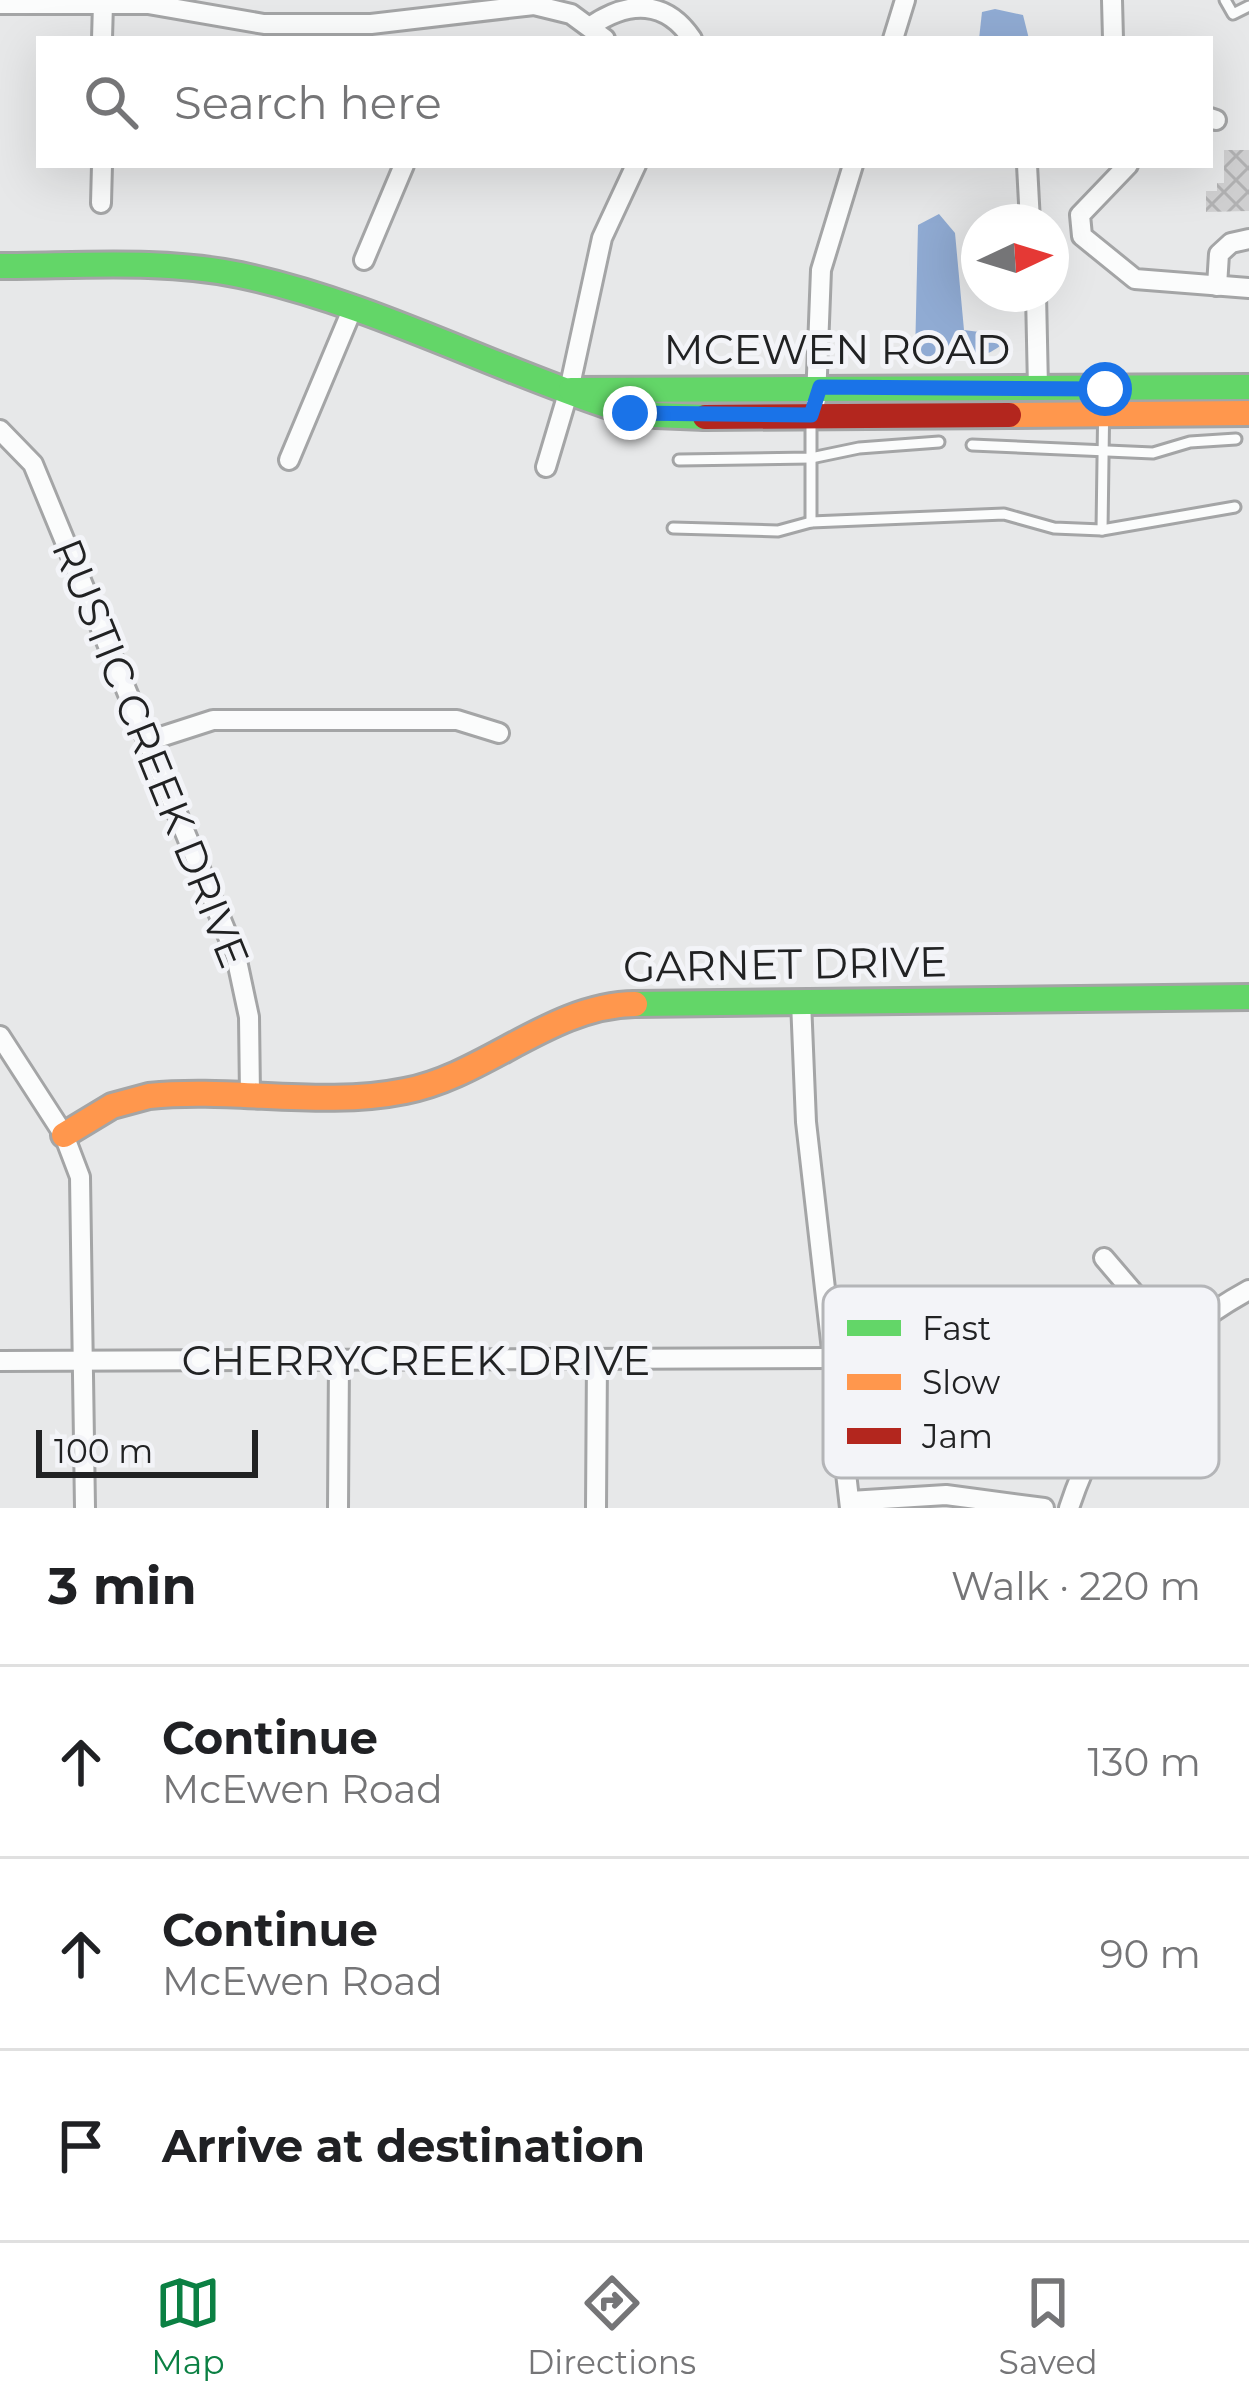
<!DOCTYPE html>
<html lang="en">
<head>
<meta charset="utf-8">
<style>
	body { margin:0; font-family:Montserrat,sans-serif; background:#f2f2f2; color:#202124 }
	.compass { position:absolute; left:961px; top:204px; width:108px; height:108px; border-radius:50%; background:#fff; box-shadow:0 12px 48px #0002; rotate:86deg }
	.scale { position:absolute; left:36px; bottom:30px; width:222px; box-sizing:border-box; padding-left:12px; border:6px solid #212223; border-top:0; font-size:33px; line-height:42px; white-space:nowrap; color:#212223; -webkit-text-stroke:9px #f3f4f8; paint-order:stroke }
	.stop { position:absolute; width:36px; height:36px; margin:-27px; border:9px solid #1a73e8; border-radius:50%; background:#fff }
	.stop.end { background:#1a73e8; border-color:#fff; box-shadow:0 3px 12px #0008 }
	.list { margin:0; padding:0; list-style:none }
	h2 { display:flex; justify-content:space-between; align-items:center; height:156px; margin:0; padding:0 48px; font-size:51px }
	h2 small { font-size:39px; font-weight:400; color:#757577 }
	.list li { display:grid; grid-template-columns:78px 1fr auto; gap:36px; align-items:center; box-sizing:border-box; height:192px; padding:0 48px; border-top:3px solid #e0e0e0 }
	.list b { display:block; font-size:45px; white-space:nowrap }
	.list p { margin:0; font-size:39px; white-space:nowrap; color:#757577 }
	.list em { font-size:39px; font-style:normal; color:#757577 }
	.icon { flex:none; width:66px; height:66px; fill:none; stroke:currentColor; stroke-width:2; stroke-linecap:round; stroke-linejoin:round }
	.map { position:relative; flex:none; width:1249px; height:1508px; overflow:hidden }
	.search { position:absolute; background:#fff; box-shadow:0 12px 48px #0002; left:36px; right:36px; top:36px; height:132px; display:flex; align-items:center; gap:30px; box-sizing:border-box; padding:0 42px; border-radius:0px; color:#757577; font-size:45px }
	.sheet { height:732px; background:#fff }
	nav { display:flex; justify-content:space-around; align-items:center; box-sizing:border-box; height:168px; border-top:3px solid #e0e0e0; background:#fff; font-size:33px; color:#757577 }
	nav a { display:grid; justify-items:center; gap:6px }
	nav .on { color:#0b8043 }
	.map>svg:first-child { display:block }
	.water { fill:#90abd3 }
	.building { fill:url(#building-cross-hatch) }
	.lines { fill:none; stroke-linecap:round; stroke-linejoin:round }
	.lane-casing { stroke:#a4a5a6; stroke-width:15 }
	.street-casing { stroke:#a4a5a6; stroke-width:24 }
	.fast-casing { stroke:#a4a5a6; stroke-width:30 }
	.slow-casing { stroke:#a4a5a6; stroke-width:30 }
	.jam-casing { stroke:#a4a5a6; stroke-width:30 }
	.lane { stroke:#fbfcfc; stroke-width:9 }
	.street { stroke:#fbfcfc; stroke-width:18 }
	.fast { stroke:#63d668; stroke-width:24 }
	.slow { stroke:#ff974d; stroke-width:24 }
	.jam { stroke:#b3261e; stroke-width:24 }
	.route { stroke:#1a73e8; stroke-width:15 }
	.labels { text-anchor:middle; stroke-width:10; stroke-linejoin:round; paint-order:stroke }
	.street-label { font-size:42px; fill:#212223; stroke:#f3f4f8 }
	.key { fill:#f3f4f8; stroke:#b4b5b8; stroke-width:3 }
	.key-label { font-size:33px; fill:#212223 }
</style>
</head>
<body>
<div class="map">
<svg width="1249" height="1508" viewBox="0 0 1249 1508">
	<defs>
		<pattern id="building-cross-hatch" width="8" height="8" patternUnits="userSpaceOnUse" patternTransform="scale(3)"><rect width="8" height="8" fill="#cfcfd0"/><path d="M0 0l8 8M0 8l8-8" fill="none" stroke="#b1b1b2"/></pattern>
	</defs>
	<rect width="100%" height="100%" fill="#e7e8e9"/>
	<g class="water">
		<polygon points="995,9 1023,15 1029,39 979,39 982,12"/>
		<path d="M 939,214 L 955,233 L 964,330 L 987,333 L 1003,344 C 976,365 947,362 915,357 L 918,225 Z"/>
	</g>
	<polygon class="building" points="1224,150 1249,150 1249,211 1206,212 1206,191 1217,191 1217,183 1224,183"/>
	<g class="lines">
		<g class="lane-casing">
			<g id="lane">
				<polyline points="1225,0 1233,14 1249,6"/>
				<polyline points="811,420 811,522"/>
				<polyline points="972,445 1153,453 1190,442 1236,439"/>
				<polyline points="679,460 811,458 859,448 939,442"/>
				<polyline points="673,528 778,531 811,522 1004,514 1054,528 1102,530 1235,507"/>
				<polyline points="1102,530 1104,389"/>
			</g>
		</g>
		<g class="street-casing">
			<g id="street">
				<polyline points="1112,0 1113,39"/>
				<polyline points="0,4 148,4 264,24 371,24 534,5 571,14 605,39"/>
				<path d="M 591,26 C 629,0 666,0 692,39"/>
				<polyline points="102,39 103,3"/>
				<polyline points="893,39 905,0"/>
				<polyline points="1210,118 1216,120"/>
				<polyline points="1027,165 1030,222"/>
				<polyline points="1128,165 1080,215 1082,236 1135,279 1249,288"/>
				<polyline points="101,203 102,165"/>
				<polyline points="364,260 404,165"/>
				<polyline points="1217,286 1219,254 1231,243 1249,239"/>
				<polyline points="1036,294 1038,388"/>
				<polyline points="816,400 821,270 853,165"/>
				<polyline points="0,430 33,464 236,956 249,1017 250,1095"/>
				<polyline points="289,460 352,310"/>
				<polyline points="546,467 569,390 602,238 636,165"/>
				<polyline points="148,741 213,720 457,720 499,733"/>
				<polyline points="801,1001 806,1122 850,1508"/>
				<polyline points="0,1036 64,1135 80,1177 85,1508"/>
				<polyline points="1104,1258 1174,1340"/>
				<polyline points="0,1361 832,1358"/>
				<polyline points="850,1501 946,1495 1044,1508"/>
				<polyline points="338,1508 339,1359"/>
				<polyline points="596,1508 597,1358"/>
				<path d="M 1069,1508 C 1101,1411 1159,1339 1249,1290"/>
			</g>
		</g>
		<g class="fast-casing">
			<g id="fast">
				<path d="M 0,266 C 78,266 163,259 240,275 C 367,302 484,364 606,405 L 656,415 L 705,417"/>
				<polyline points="571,390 1249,387"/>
				<polyline points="635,1004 1249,997"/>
			</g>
		</g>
		<g class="slow-casing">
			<g id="slow">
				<polyline points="1009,415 1249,413"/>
				<path d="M 64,1135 L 112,1106 L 149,1096 C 233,1087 322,1108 405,1091 C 485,1076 551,1005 635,1004"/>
			</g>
		</g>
		<g class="jam-casing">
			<polyline id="jam" points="705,417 1009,415"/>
		</g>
		<use href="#lane" class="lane"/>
		<use href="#street" class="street"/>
		<use href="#fast" class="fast"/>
		<use href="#slow" class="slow"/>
		<use href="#jam" class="jam"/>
	</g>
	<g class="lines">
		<polyline class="route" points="630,413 811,415 820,387 1105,389"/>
	</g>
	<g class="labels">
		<g class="street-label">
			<text x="837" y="364">MCEWEN ROAD</text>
			<text transform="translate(151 753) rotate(68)" y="15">RUSTIC CREEK DRIVE</text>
			<text transform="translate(785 964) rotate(-1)" y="15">GARNET DRIVE</text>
			<text x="416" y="1375">CHERRYCREEK DRIVE</text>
		</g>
	</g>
	<rect x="823" y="1286" width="396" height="192" rx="18" class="key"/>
	<rect x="847" y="1320" width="54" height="16" fill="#63d668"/>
	<rect x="847" y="1374" width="54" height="16" fill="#ff974d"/>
	<rect x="847" y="1428" width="54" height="16" fill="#b3261e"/>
	<g class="key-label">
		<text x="922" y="1340">Fast</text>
		<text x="922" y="1394">Slow</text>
		<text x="922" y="1448">Jam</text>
	</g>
</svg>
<svg class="compass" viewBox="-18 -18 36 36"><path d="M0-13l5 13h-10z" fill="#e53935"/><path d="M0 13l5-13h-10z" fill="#757577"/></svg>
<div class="scale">100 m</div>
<div class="stop" style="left:1105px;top:389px"></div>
<div class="stop end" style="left:630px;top:413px"></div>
<div class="search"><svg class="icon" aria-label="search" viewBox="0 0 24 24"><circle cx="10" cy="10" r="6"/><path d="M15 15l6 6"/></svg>Search here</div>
</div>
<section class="sheet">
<h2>3 min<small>Walk · 220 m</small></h2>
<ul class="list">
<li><svg class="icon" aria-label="ahead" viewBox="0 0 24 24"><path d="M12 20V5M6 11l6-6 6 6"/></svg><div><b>Continue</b><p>McEwen Road</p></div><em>130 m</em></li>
<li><svg class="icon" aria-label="ahead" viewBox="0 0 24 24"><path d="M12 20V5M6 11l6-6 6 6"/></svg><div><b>Continue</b><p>McEwen Road</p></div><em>90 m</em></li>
<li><svg class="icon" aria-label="arrive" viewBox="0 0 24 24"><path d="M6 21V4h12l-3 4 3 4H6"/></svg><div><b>Arrive at destination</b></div></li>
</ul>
</section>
<nav>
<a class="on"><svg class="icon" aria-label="map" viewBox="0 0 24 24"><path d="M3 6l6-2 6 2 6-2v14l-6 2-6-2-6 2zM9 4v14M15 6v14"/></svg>Map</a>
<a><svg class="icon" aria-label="directions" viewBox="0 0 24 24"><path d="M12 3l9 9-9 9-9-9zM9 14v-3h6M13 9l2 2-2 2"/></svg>Directions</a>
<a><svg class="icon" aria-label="saved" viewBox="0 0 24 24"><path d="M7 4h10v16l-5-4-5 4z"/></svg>Saved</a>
</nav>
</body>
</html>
